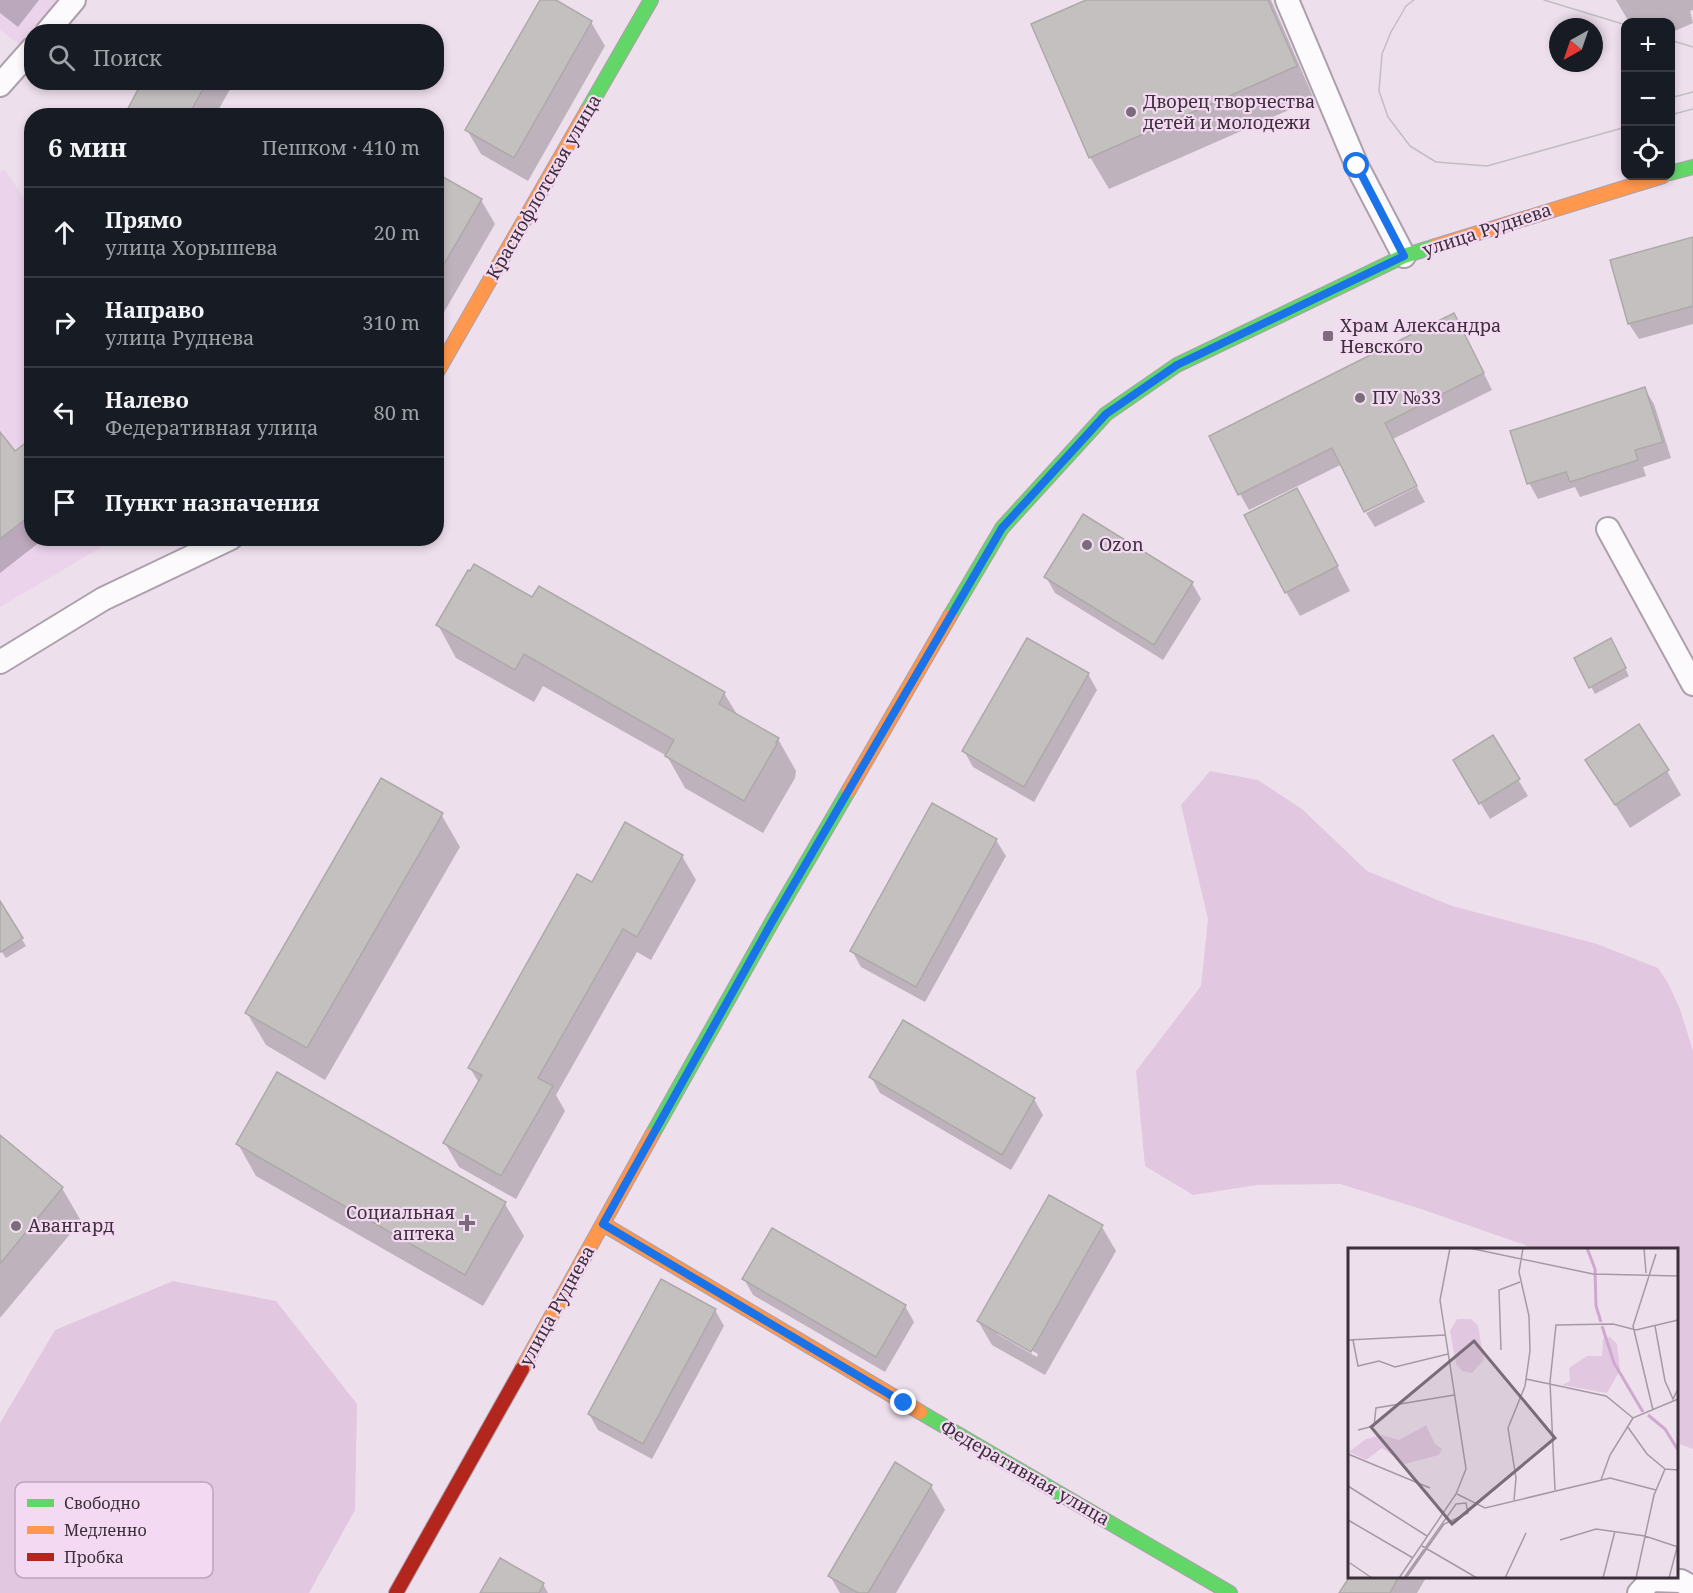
<!DOCTYPE html>
<html lang="ru">
<head>
<meta charset="utf-8">
<style>
	body { margin:0; font-family:"Noto Serif",serif; background:#242831; color:#f1f3f6 }
	.controls { position:absolute; right:18px; top:18px; display:grid; overflow:hidden; border-radius:12px; box-shadow:0 3px 9px #0003 }
	.controls button { width:54px; height:54px; display:grid; place-items:center; padding:0; border:0; border-bottom:2px solid #363941; background:#171b24; color:#f1f3f6; font:30px sans-serif }
	.compass { position:absolute; left:1549px; top:18px; width:54px; height:54px; border-radius:50%; background:#171b24; box-shadow:0 3px 9px #0003; rotate:220deg }
	.stop { position:absolute; width:18px; height:18px; margin:-14px; border:4px solid #1a73e8; border-radius:50%; background:#fff }
	.stop.end { background:#1a73e8; border-color:#fff; box-shadow:0 2px 6px #0008 }
	.list { margin:0; padding:0; list-style:none }
	h2 { display:flex; justify-content:space-between; align-items:center; height:78px; margin:0; padding:0 24px; font-size:26px }
	h2 small { font-size:20px; font-weight:400; color:#9ea1a6 }
	.list li { display:grid; grid-template-columns:39px 1fr auto; gap:18px; align-items:center; box-sizing:border-box; height:90px; padding:0 24px; border-top:2px solid #363941 }
	.list b { display:block; font-size:22px; white-space:nowrap }
	.list p { margin:0; font-size:20px; white-space:nowrap; color:#9ea1a6 }
	.list em { font-size:20px; font-style:normal; color:#9ea1a6 }
	.icon { flex:none; width:33px; height:33px; fill:none; stroke:currentColor; stroke-width:2; stroke-linecap:round; stroke-linejoin:round }
	.map { position:relative; flex:none; width:1693px; height:1593px; overflow:hidden }
	.search { position:absolute; background:#171b24; box-shadow:0 3px 9px #0003; left:24px; top:24px; width:420px; height:66px; display:flex; align-items:center; gap:15px; box-sizing:border-box; padding:0 21px; border-radius:24px; color:#9ea1a6; font-size:22px }
	.panel { position:absolute; background:#171b24; box-shadow:0 3px 9px #0003; left:24px; top:108px; width:420px; height:438px; border-radius:24px }
	.map>svg:first-child { display:block }
	.built { fill:#ecd3ec }
	.green { fill:#e1c8e0 }
	.shadow { fill:#0003; fill-rule:evenodd }
	.building { fill:#c5c0c0; stroke:#ada9a9; stroke-width:1.5 }
	.lines { fill:none; stroke-linecap:round; stroke-linejoin:round }
	.street-casing { stroke:#aba0ab; stroke-width:26 }
	.fast-casing { stroke:#aba0ab; stroke-width:16 }
	.slow-casing { stroke:#aba0ab; stroke-width:16 }
	.jam-casing { stroke:#aba0ab; stroke-width:16 }
	.street { stroke:#fcfafc; stroke-width:22 }
	.fast { stroke:#63d668; stroke-width:14 }
	.slow { stroke:#ff974d; stroke-width:14 }
	.jam { stroke:#b3261e; stroke-width:14 }
	.tram { stroke:#c1bec1; stroke-width:1.5 }
	.route { stroke:#1a73e8; stroke-width:8 }
	.poi-dot { fill:#7a6d79; stroke:#f4d9f3; stroke-width:2 }
	.labels { text-anchor:middle; stroke-width:4.5; stroke-linejoin:round; paint-order:stroke }
	.poi-label { font-size:18px; fill:#3b303a; stroke:#f4d9f3; text-anchor:start }
	.street-label { font-size:18px; fill:#3b303a; stroke:#f4d9f3 }
	.inset-river { fill:none; stroke:#cfa8cf; stroke-width:3 }
	.inset-road { fill:none; stroke:#a699a5; stroke-width:1.5 }
	.view { fill:#7a6d79; fill-opacity:0.15; stroke:#7a6d79; stroke-width:3 }
	.inset-edge { fill:none; stroke:#3b303a; stroke-width:3 }
	.key { fill:#f4d9f3; stroke:#bca6bc; stroke-width:1.5 }
	.key-label { font-size:16px; fill:#3b303a }
</style>
</head>
<body>
<div class="map">
<svg width="1693" height="1593" viewBox="0 0 1693 1593">
	<rect width="100%" height="100%" fill="#eedfed"/>
	<g class="built">
		<polygon points="0,0 65,0 39,31 32,32 31,40 24,48 0,30"/>
		<polygon points="4,169 31,208 32,538 115,539 0,607 0,172"/>
	</g>
	<g class="green">
		<polygon points="1210,771 1258,780 1302,809 1367,871 1452,906 1597,944 1658,968 1667,981 1680,1009 1693,1051 1693,1449 1677,1443 1676,1250 1530,1249 1525,1245 1415,1207 1340,1184 1257,1185 1193,1195 1145,1166 1136,1071 1201,986 1208,919 1181,805"/>
		<polygon points="173,1281 276,1301 357,1404 355,1510 309,1593 0,1593 0,1423 55,1330"/>
	</g>
	<g class="shadow">
		<polygon points="0,0 39,0 18,27 0,13"/>
		<polygon points="541,0 553,0 591,22 605,46 528,181 481,154 467,130"/>
		<polygon points="1087,0 1271,0 1314,99 1109,189 1090,157"/>
		<polygon points="1616,0 1693,0 1693,10 1690,11 1693,23 1670,33 1670,22 1629,22"/>
		<polygon points="144,82 234,82 215,116 125,116"/>
		<polygon points="436,175 481,200 495,224 436,326"/>
		<polygon points="1693,238 1693,324 1639,339 1629,324"/>
		<polygon points="1463,331 1492,390 1249,510 1240,494"/>
		<polygon points="1644,388 1654,404 1671,458 1643,467 1646,476 1580,497 1575,487 1538,499 1529,483"/>
		<polygon points="0,434 15,453 32,440 32,538 45,538 0,573"/>
		<polygon points="1417,487 1425,502 1375,527 1366,513"/>
		<polygon points="1310,514 1350,591 1300,616 1286,592"/>
		<polygon points="470,573 532,599 724,693 738,716 778,739 796,771 795,778 763,833 685,788 667,756 543,686 534,702 456,658 438,625"/>
		<polygon points="1046,577 1192,583 1201,599 1163,660 1055,593"/>
		<polygon points="1615,648 1629,676 1595,694 1576,659"/>
		<polygon points="1088,674 1097,690 1034,802 973,767 964,751"/>
		<polygon points="1493,737 1528,796 1490,819 1464,776"/>
		<polygon points="1587,760 1667,771 1681,795 1630,828"/>
		<polygon points="933,805 996,840 1006,856 925,1002 861,967 852,951"/>
		<polygon points="441,814 460,847 325,1080 266,1045 247,1013"/>
		<polygon points="682,856 696,880 651,960 637,952 556,1095 565,1111 516,1199 459,1167 445,1143 479,1083 470,1068 592,884"/>
		<polygon points="0,903 26,946 6,958 0,949"/>
		<polygon points="871,1077 1034,1099 1043,1115 1011,1170 880,1093"/>
		<polygon points="0,1137 62,1188 81,1221 0,1318"/>
		<polygon points="238,1144 505,1204 524,1236 483,1306 256,1176"/>
		<path d="M 1102,1227 L 1116,1251 L 1045,1375 L 992,1345 L 978,1321 ZM 997,1331 L 1038,1354 L 1037,1357 L 997,1334 Z"/>
		<polygon points="744,1279 905,1306 914,1322 885,1372 753,1295"/>
		<polygon points="715,1310 724,1326 652,1459 598,1430 589,1414"/>
		<polygon points="931,1486 945,1510 896,1593 840,1593 830,1576"/>
		<polygon points="1351,1576 1427,1576 1417,1593 1341,1593"/>
		<polygon points="543,1584 548,1593 482,1593"/>
	</g>
	<g class="building">
		<polygon points="540,0 556,0 592,21 514,158 465,130"/>
		<polygon points="1086,0 1268,0 1297,66 1089,158 1031,24"/>
		<polygon points="142,82 207,82 188,116 124,116"/>
		<polygon points="436,173 482,199 436,278"/>
		<polygon points="1693,237 1693,306 1628,324 1610,260"/>
		<polygon points="1454,313 1484,373 1385,423 1417,486 1364,512 1332,448 1238,495 1209,436"/>
		<polygon points="1645,387 1663,442 1635,450 1638,460 1570,482 1566,472 1527,484 1510,431"/>
		<polygon points="0,432 15,451 32,438 32,514 0,539"/>
		<polygon points="1297,488 1338,566 1285,593 1244,515"/>
		<polygon points="1083,514 1193,582 1154,645 1044,577"/>
		<polygon points="474,564 532,597 539,586 725,692 719,704 779,738 776,743 777,744 744,801 665,756 674,740 524,654 515,670 436,625 468,570 470,571"/>
		<polygon points="1027,638 1089,673 1024,787 962,751"/>
		<polygon points="1611,638 1626,668 1589,688 1574,658"/>
		<polygon points="1639,724 1669,770 1615,805 1585,760"/>
		<polygon points="1493,735 1520,779 1479,804 1453,760"/>
		<polygon points="381,778 443,813 307,1048 245,1013"/>
		<polygon points="932,803 997,839 916,987 850,951"/>
		<polygon points="625,822 683,855 637,937 623,929 538,1078 553,1086 501,1176 443,1143 482,1075 468,1068 577,874 592,882"/>
		<polygon points="0,901 23,938 1,952 0,951"/>
		<polygon points="903,1020 1035,1098 1002,1155 869,1077"/>
		<polygon points="277,1072 506,1202 465,1275 236,1144"/>
		<polygon points="0,1135 63,1187 0,1264"/>
		<polygon points="1049,1195 1103,1225 1031,1352 977,1321"/>
		<polygon points="772,1228 906,1305 876,1357 742,1279"/>
		<polygon points="661,1279 716,1309 643,1444 588,1414"/>
		<polygon points="895,1462 932,1485 868,1593 858,1593 828,1576"/>
		<polygon points="500,1558 544,1583 539,1593 480,1593"/>
		<polygon points="1350,1576 1399,1576 1390,1593 1339,1593"/>
	</g>
	<g class="lines">
		<g class="street-casing">
			<g id="street">
				<polyline points="1287,0 1357,166 1404,256"/>
				<polyline points="47,32 74,0"/>
				<polyline points="0,85 32,49"/>
				<polyline points="1608,529 1693,684"/>
				<polyline points="0,662 103,599 231,538"/>
				<polyline points="1639,1593 1651,1580 1681,1581 1693,1588"/>
			</g>
		</g>
		<g class="fast-casing">
			<g id="fast">
				<polyline points="587,111 651,0"/>
				<polyline points="1670,173 1693,167"/>
				<polyline points="950,616 1002,528 1106,414 1177,365 1404,256 1436,246"/>
				<polyline points="652,1135 773,920 849,790"/>
				<polyline points="920,1412 1230,1593"/>
			</g>
		</g>
		<g class="slow-casing">
			<g id="slow">
				<polyline points="1436,246 1663,176"/>
				<polyline points="436,374 587,111"/>
				<polyline points="849,790 950,616"/>
				<polyline points="603,1224 920,1412"/>
				<polyline points="522,1369 652,1135"/>
			</g>
		</g>
		<g class="jam-casing">
			<polyline id="jam" points="396,1593 522,1369"/>
		</g>
		<use href="#street" class="street"/>
		<use href="#fast" class="fast"/>
		<use href="#slow" class="slow"/>
		<use href="#jam" class="jam"/>
		<g class="tram">
			<polyline points="1414,0 1406,6 1391,32 1382,54 1379,91 1388,117 1410,146 1436,162 1487,166 1626,127"/>
			<polyline points="1544,0 1626,25"/>
			<polyline points="1670,40 1693,47"/>
			<polyline points="1670,98 1693,92"/>
			<polyline points="1670,115 1693,109"/>
		</g>
	</g>
	<g class="lines">
		<polyline class="route" points="904,1403 603,1224 773,920 1002,528 1106,414 1177,365 1404,256 1357,166"/>
	</g>
	<g class="poi-dot">
		<circle cx="1131" cy="112" r="6"/>
		<rect x="1322" y="330" width="12" height="12" rx="3"/>
		<circle cx="1360" cy="398" r="6"/>
		<circle cx="1087" cy="545" r="6"/>
		<path d="M464 1214h6v6h6v6h-6v6h-6v-6h-6v-6h6z"/>
		<circle cx="16" cy="1226" r="6"/>
	</g>
	<g class="labels">
		<g class="poi-label">
			<text x="1143" y="108">Дворец творчества<tspan x="1143" dy="21">детей и молодежи</tspan></text>
			<text x="1340" y="332">Храм Александра<tspan x="1340" dy="21">Невского</tspan></text>
			<text x="1372" y="404">ПУ №33</text>
			<text x="1099" y="551">Ozon</text>
			<text x="455" y="1219" text-anchor="end">Социальная<tspan x="455" dy="21">аптека</tspan></text>
			<text x="28" y="1232">Авангард</text>
		</g>
		<g class="street-label">
			<text transform="translate(544 187) rotate(-60)" y="6">Краснофлотская улица</text>
			<text transform="translate(1487 230) rotate(-18)" y="6">улица Руднева</text>
			<text transform="translate(557 1306) rotate(-61)" y="6">улица Руднева</text>
			<text transform="translate(1025 1473) rotate(30)" y="6">Федеративная улица</text>
		</g>
	</g>
	<g transform="translate(1348 1248)">
		<rect width="330" height="330" fill="#eedfed"/>
		<path d="M 109,71 L 123,71 L 130,78 L 136,112 L 124,125 L 114,123 L 108,116 L 102,83 ZM 262,89 L 269,96 L 272,122 L 259,145 L 214,137 L 222,133 L 221,120 L 239,108 L 254,108 L 255,91 ZM 78,177 L 87,196 L 94,201 L 91,207 L 57,216 L 34,200 L 18,212 L 1,204 L 18,191 L 34,187 L 51,192 Z" fill="#e1c8e0"/>
		<path class="inset-river" d="M 239,0 L 247,21 L 248,58 L 253,74M 254,78 L 266,115 L 295,164M 300,167 L 317,181 L 330,202"/>
		<path class="inset-road" d="M 121,0 L 245,26 L 330,28M 296,0 L 298,25M 307,78 L 317,133 L 325,151 L 330,141M 0,92 L 97,87M 5,92 L 10,118 L 31,113 L 47,119 L 100,106M 153,102 L 151,42 L 172,34M 178,131 L 258,148 L 285,170 L 330,151M 305,162 L 285,78 L 308,6M 279,178 L 299,206 L 317,221 L 330,222M 10,182 L 26,178 L 28,160 L 106,147M 0,206 L 82,240M 253,232 L 262,207 L 285,170M 0,238 L 79,288M 207,242 L 202,134 L 208,77 L 265,76 L 288,82 L 330,72M 109,246 L 137,260 L 262,230 L 308,242M 166,252 L 168,230 L 160,180 L 177,138 L 182,103 L 181,68 L 171,24 L 175,0M 0,272 L 65,310M 212,292 L 248,281 L 297,288 L 330,299M 74,298 L 129,330M 2,315 L 24,330M 51,330 L 108,246 L 118,221 L 92,52 L 102,0M 56,330 L 108,256 L 118,255 L 120,265 L 96,276 L 58,330M 157,330 L 178,285M 255,330 L 267,283M 288,330 L 306,247 L 317,221M 321,330 L 330,296"/>
		<path class="view" d="M 126,93 L 207,190 L 104,276 L 23,179 Z"/>
		<rect width="330" height="330" class="inset-edge"/>
	</g>
	<rect x="15" y="1482" width="198" height="96" rx="9" class="key"/>
	<rect x="27" y="1499" width="27" height="8" fill="#63d668"/>
	<rect x="27" y="1526" width="27" height="8" fill="#ff974d"/>
	<rect x="27" y="1553" width="27" height="8" fill="#b3261e"/>
	<g class="key-label">
		<text x="64" y="1509">Свободно</text>
		<text x="64" y="1536">Медленно</text>
		<text x="64" y="1563">Пробка</text>
	</g>
</svg>
<div class="controls">
<button>+</button>
<button>−</button>
<button><svg class="icon" aria-label="locate" viewBox="0 0 24 24"><circle cx="12" cy="12" r="6"/><path d="M12 2v4M12 18v4M2 12h4M18 12h4"/></svg></button>
</div>
<svg class="compass" viewBox="-18 -18 36 36"><path d="M0-13l5 13h-10z" fill="#e53935"/><path d="M0 13l5-13h-10z" fill="#9ea1a6"/></svg>
<div class="stop" style="left:1357px;top:166px"></div>
<div class="stop end" style="left:904px;top:1403px"></div>
<div class="search"><svg class="icon" aria-label="search" viewBox="0 0 24 24"><circle cx="10" cy="10" r="6"/><path d="M15 15l6 6"/></svg>Поиск</div>
<section class="panel">
<h2>6 мин<small>Пешком · 410 m</small></h2>
<ul class="list">
<li><svg class="icon" aria-label="ahead" viewBox="0 0 24 24"><path d="M12 20V5M6 11l6-6 6 6"/></svg><div><b>Прямо</b><p>улица Хорышева</p></div><em>20 m</em></li>
<li><svg class="icon" aria-label="right" viewBox="0 0 24 24"><path d="M7 20v-9h11M14 6l5 5-5 5"/></svg><div><b>Направо</b><p>улица Руднева</p></div><em>310 m</em></li>
<li><svg class="icon" aria-label="left" viewBox="0 0 24 24"><path d="M17 20v-9H6M10 6l-5 5 5 5"/></svg><div><b>Налево</b><p>Федеративная улица</p></div><em>80 m</em></li>
<li><svg class="icon" aria-label="arrive" viewBox="0 0 24 24"><path d="M6 21V4h12l-3 4 3 4H6"/></svg><div><b>Пункт назначения</b></div></li>
</ul>
</section>
</div>
</body>
</html>
